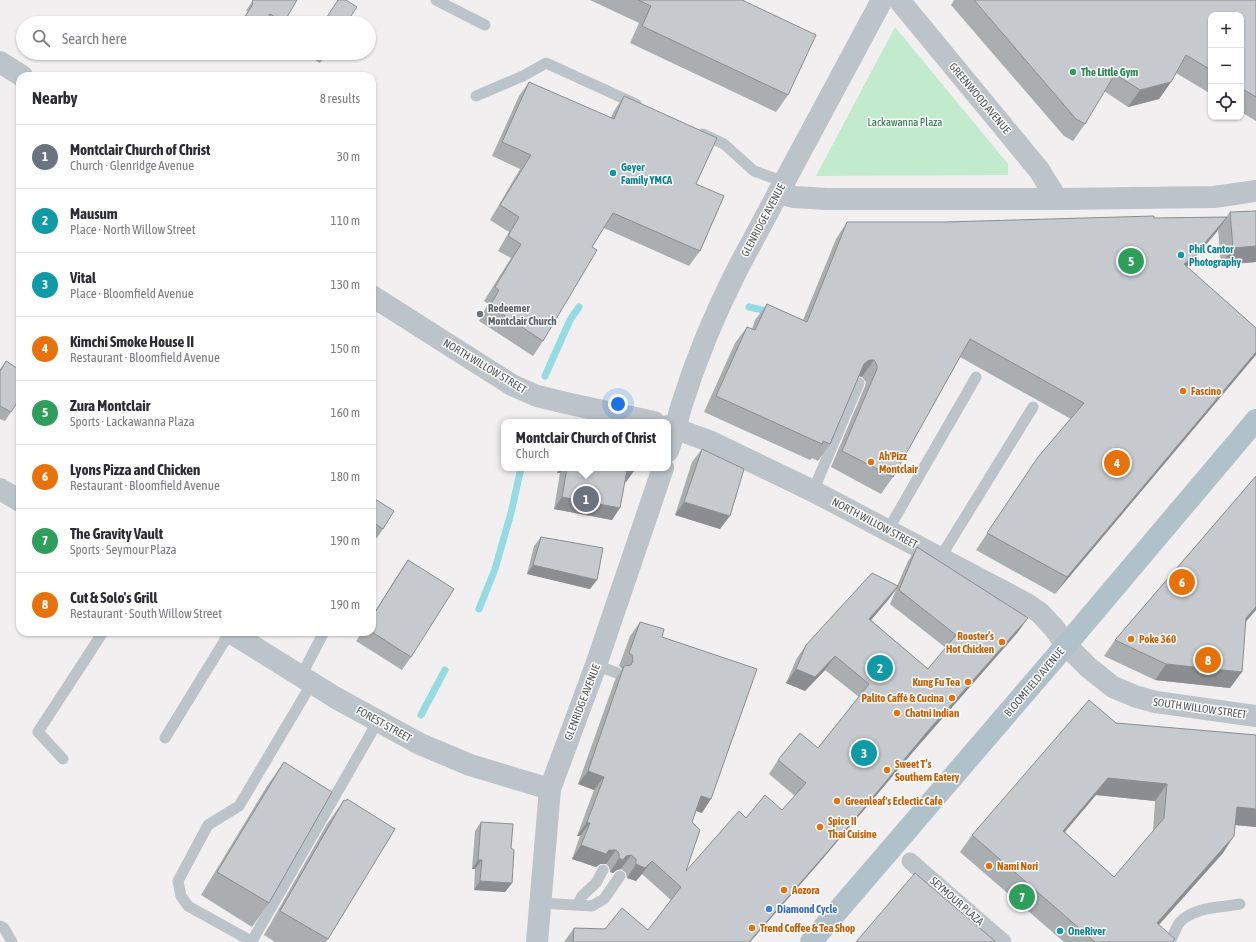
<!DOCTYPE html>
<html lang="en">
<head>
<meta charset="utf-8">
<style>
	body { margin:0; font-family:"Asap Condensed",sans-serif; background:#f2f2f3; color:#2b2b33 }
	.controls { position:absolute; right:12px; top:12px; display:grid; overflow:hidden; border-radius:8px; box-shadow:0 1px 3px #0004 }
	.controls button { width:36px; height:36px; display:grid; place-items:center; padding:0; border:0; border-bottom:1px solid #e1e1e2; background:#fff; color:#2b2b33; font:20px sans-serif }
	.you { position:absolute; left:618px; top:404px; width:14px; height:14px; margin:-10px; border:3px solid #fff; border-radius:50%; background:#1a73e8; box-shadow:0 0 0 6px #1a73e833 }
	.badge { display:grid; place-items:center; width:26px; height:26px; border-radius:50%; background:#2d87cd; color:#fff; font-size:13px; font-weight:700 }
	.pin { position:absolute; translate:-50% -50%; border:2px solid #fff; box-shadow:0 1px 4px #0006 }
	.popup { position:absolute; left:501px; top:419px; width:170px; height:52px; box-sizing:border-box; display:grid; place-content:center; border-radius:8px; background:#fff; filter:drop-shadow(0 1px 3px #0005); font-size:13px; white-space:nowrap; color:#7c7c81 }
	.popup b { font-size:15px; color:#2b2b33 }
	.popup::after { content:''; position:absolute; left:50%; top:100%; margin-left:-8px; border:8px solid transparent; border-top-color:#fff }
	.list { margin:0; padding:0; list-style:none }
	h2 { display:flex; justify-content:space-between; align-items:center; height:52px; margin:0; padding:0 16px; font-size:17px }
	h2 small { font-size:13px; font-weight:400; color:#7c7c81 }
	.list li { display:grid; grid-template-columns:26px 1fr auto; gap:12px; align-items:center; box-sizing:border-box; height:64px; padding:0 16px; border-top:1px solid #e1e1e2 }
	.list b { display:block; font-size:15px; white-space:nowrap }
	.list p { margin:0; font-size:13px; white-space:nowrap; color:#7c7c81 }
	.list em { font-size:13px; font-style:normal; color:#7c7c81 }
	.icon { flex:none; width:22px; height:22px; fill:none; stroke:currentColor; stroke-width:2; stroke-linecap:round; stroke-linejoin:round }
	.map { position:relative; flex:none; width:1256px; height:942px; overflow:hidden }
	.search { position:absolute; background:#fff; box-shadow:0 1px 3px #0004; left:16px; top:16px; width:360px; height:44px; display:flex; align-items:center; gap:10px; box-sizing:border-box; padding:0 14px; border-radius:22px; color:#7c7c81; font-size:15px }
	.panel { position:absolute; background:#fff; box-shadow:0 1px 3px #0004; left:16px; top:72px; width:360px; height:564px; border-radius:12px }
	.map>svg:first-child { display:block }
	.green { fill:#c2eacc }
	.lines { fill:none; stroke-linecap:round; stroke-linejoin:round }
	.stream { stroke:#94dbe2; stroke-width:7 }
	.service { stroke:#bcc4ca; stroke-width:11 }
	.pedestrian { stroke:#bcc4ca; stroke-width:17 }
	.minor { stroke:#bcc4ca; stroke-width:22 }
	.tertiary { stroke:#bcc4ca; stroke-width:22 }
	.primary { stroke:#b1c1ca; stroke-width:22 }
	.wall { fill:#aaaeb1; fill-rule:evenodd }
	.shaded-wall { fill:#8b8d90 }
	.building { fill:#c6cace; stroke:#8b8d90; fill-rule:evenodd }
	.leisure-dot { fill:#2e9e5b; stroke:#fff; stroke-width:1.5 }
	.culture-dot { fill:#0f9aa8; stroke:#fff; stroke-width:1.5 }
	.worship-dot { fill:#6b7280; stroke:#fff; stroke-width:1.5 }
	.food-dot { fill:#e8710a; stroke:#fff; stroke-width:1.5 }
	.shop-dot { fill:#3f7fe0; stroke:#fff; stroke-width:1.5 }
	.labels { text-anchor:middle; stroke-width:3; stroke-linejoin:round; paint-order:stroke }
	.leisure-label { font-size:11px; font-weight:bold; fill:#27864d; stroke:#fff; text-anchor:start }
	.street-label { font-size:11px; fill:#49545a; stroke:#fff }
	.park-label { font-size:11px; fill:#217340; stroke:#fff }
	.culture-label { font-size:11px; font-weight:bold; fill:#0d838f; stroke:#fff; text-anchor:start }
	.worship-label { font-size:11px; font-weight:bold; fill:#5b616d; stroke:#fff; text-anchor:start }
	.food-label { font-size:11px; font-weight:bold; fill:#c56008; stroke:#fff; text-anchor:start }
	.shop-label { font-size:11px; font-weight:bold; fill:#366cbe; stroke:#fff; text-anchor:start }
</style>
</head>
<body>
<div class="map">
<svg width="1256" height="942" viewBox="0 0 1256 942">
	<rect width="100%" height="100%" fill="#f1efef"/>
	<polygon class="green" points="895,27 1008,164 1008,175 816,176"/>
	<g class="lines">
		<g class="stream">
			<polyline points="749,307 772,312"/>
			<polyline points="545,376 570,320 579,307"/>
			<polyline points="479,609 495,569 511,513 521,468"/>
			<polyline points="421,715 445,670"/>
		</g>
		<g class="service">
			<polyline points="436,0 485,25"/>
			<polyline points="476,96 523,76 546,63 636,104"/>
			<polyline points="703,134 724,144 754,171 784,182"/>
			<polyline points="813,491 859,383"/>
			<polyline points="888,530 976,377"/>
			<polyline points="940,558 1033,407"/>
			<polyline points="596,665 617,673"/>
			<polyline points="301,676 324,632"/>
			<polyline points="165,738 230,632"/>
			<polyline points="63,759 38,732 103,632"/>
			<polyline points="540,903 592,906 604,899 620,876"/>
			<polyline points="578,904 582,896 596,883 603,870"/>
			<polyline points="0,926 4,928 12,942"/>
			<polyline points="252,941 378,721"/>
			<polyline points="253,942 188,906 181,896 178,881 208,825 239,806 312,683"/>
			<path d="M 1170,942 C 1173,936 1176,927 1180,922 C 1196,906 1220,908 1240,904"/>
		</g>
		<polyline class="pedestrian" points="910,861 1003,942"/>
		<g class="minor">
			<polyline points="899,0 1039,170 1057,199"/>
			<polyline points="0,62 22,76"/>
			<polyline points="778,193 794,197 827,199 1057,199 1214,197 1256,191"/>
			<polyline points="372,296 512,385 537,396 566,403 654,422"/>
			<polyline points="668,426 709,441 813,491 1027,604 1040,613 1054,628 1066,645 1088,667 1113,687 1137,697 1156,702 1256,716"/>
			<polyline points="0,489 20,501"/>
			<polyline points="230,632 336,698 420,744 470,765 550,789"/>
		</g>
		<g class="tertiary">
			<path d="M 668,451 C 673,437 677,422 681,407 C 696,359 715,313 738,268 L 882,0"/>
			<polyline points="537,942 550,789 596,665 663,468"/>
		</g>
		<polyline class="primary" points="811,942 1066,645 1256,420"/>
	</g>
	<g class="wall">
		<polygon points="253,0 297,0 283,23 267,23 265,22 265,23 240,23 248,11 246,11"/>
		<polygon points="590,0 742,0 788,95 776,112 630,43 639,23"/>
		<polygon points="954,0 1256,0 1256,121 1241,112 1241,15 1211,15 1211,94 1176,73 1171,82 1159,99 1128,107 1104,91 1085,124 1073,141 1064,136 951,5"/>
		<polygon points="304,53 327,53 320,63"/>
		<polygon points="529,82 611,118 614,111 624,96 696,184 700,251 689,266 604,228 592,247 543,341 533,356 479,321 488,304 484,301 511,258 498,251 509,232 490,220 520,169 492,156 519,96"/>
		<polygon points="1230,212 1256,262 1221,265 1218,229"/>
		<polygon points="1227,217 1215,234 1187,267 1256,328 1055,594 976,550 1038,457 1071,419 960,357 893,477 881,494 831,467 865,386 866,382 862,377 859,376 830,444 818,461 812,458 810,460 704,412 735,343 747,327 752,329 755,320 767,304 803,320 836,239 847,222 945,222"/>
		<polygon points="6,361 17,388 11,412 5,421 0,419 0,369"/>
		<polygon points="702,449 720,529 675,515 692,462"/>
		<polygon points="558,468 635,468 626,482 625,482 612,520 554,509 560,473 557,473"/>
		<polygon points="1256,476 1256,610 1246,621 1230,688 1155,680 1104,656 1115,640"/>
		<polygon points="372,497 383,529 377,538 372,535"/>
		<polygon points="541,537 590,589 527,574 534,546"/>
		<path d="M 917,547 L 1018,632 L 918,746 L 819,863 L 750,942 L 564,942 L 574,928 L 648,930 L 671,900 L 642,874 L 636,881 L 627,878 L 626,873 L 621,869 L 617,870 L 613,873 L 610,872 L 609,867 L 606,864 L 600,864 L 596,867 L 572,859 L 580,836 L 577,836 L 594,790 L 578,784 L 615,680 L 622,669 L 619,666 L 630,636 L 640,622 L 662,637 L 702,813 L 696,811 L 692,822 L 686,871 L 746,818 L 782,810 L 795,796 L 769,774 L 778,760 L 818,748 L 859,697 L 825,670 L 805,691 L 786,683 L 797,658 L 806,645 L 897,586 L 908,561 ZM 896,590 L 890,604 L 946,648 L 928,669 L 871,620 L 888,600 Z"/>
		<polygon points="408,560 411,657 402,670 356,641 362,632 372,632 372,616 399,573"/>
		<path d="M 1116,723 L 1256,735 L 1256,827 L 1235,825 L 1223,853 L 1159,925 L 1175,939 L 1172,942 L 1064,942 L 960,852 L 972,835 ZM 1096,795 L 1155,801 L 1153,832 L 1114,877 L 1065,832 Z"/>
		<polygon points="284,762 269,903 252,927 201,895 267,786"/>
		<polygon points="344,800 395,829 326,942 275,942 264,935 327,824"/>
		<polygon points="481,822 511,848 512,883 505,892 474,890 475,869 472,869 475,831"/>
	</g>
	<g class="shaded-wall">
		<polygon points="1171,82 1159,99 1128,107 1140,90"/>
		<polygon points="1227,217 1215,234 1182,272 1184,264"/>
		<polygon points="1256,246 1256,262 1221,265 1233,248"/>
		<polygon points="1256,352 1256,355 1055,594 1067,577"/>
		<polygon points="869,360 874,360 862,377 858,376 864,364"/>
		<polygon points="561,468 564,468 560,473 557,473"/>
		<polygon points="627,470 634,471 626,482 619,481"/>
		<polygon points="562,497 620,508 612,520 554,509"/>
		<polygon points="684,502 730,516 720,529 675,515"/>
		<polygon points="533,565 597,580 590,589 527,574"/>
		<polygon points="898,586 888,600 860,633 869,619"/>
		<polygon points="1256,607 1256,610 1235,634 1246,618"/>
		<polygon points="1028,618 1018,632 918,746 819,863 750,942 749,942 927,732"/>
		<polygon points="835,656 825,670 805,691 786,683 796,669"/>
		<polygon points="1166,664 1242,672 1230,688 1155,680"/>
		<polygon points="588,771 604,777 594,790 578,784"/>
		<polygon points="1108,778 1167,784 1155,801 1096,795 1051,848 1063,831"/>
		<polygon points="701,796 711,799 702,813 691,809"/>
		<polygon points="1237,807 1256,809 1256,827 1225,824"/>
		<polygon points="587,822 590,823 580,836 577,836"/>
		<polygon points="1234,836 1223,853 1145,940 1157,923"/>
		<polygon points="581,845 609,850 616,850 606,864 600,864 596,867 572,859"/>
		<polygon points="631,855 621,869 617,870 613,873 610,872 619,858"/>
		<polygon points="478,860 482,860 475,869 472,869"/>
		<polygon points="652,861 642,874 636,881 627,878 636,864"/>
		<polygon points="480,881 512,883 505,892 474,890"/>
	</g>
	<g class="building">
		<polygon points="253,0 297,0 284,22 270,14 265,23 241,23 253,4 252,3"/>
		<polygon points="338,0 346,0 357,7 346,23 323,23"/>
		<polygon points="638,0 742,0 816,35 788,95 642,26 651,6"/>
		<polygon points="974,0 1256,0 1256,97 1241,88 1241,15 1211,15 1211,70 1186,55 1171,82 1140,90 1115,74 1085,124 1076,119"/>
		<polygon points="529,82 614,119 624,96 717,138 696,184 724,196 700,251 613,213 592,247 597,250 543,341 490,306 499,290 495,287 521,244 508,236 519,217 500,205 531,155 502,142"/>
		<polygon points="1256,211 1256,246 1233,248 1230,212"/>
		<polygon points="1154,216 1154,218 1227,217 1194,256 1184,264 1256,328 1256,352 1067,577 987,533 1038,457 1084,403 970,339 893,477 842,451 877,369 877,365 874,360 869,360 864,364 830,444 823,441 822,444 716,396 747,327 755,330 767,304 807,322 847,222 945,222"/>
		<polygon points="6,361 20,370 20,381 17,388 20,390 20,398 11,412 0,406 0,370 1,370"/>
		<polygon points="702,449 744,469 730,516 684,502"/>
		<polygon points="567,468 635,468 634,471 627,470 620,508 562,497"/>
		<polygon points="1256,476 1256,607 1246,618 1242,672 1166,664 1115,640"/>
		<polygon points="372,497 394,511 383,529 372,522"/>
		<polygon points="541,537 603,548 597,580 533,565"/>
		<polygon points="917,547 1028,618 927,732 829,850 749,942 573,942 574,928 605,929 622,908 648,930 681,887 652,861 645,868 636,864 636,859 631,855 626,856 623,860 619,858 619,853 616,850 609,850 606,854 581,845 590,823 587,822 604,777 588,771 624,666 631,665 633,661 632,655 629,653 640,622 664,629 662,637 757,669 711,799 701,796 692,822 700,830 686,871 739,811 746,818 765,795 782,810 806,783 778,760 800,733 818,748 869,684 835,656 815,677 796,669 806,645 872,573 898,586 869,619 928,669 956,635 899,590"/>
		<polygon points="408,560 454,589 411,657 372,632 372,617"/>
		<path d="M 1089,700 L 1116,723 L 1256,735 L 1256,809 L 1237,807 L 1234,836 L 1157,923 L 1175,939 L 1172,942 L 1095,942 L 972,835 ZM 1108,778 L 1167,784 L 1164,818 L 1114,877 L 1063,831 Z"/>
		<polygon points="284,762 332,792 269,903 217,872"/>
		<polygon points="347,799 395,829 328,939 280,911 344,800 346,801"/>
		<polygon points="481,822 513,824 511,848 514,850 512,883 480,881 482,860 478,860"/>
		<polygon points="915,873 996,942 856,942"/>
	</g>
	<circle class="leisure-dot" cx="1073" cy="72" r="4"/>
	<g class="culture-dot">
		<circle cx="613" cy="173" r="4"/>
		<circle cx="1181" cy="255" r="4"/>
		<circle cx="1060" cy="931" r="4"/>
	</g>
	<circle class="worship-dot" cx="480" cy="314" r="4"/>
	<g class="food-dot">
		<circle cx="1183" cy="391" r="4"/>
		<circle cx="871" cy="462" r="4"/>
		<circle cx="1131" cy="639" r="4"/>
		<circle cx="1002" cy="642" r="4"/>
		<circle cx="968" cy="682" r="4"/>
		<circle cx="952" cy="698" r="4"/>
		<circle cx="897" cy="713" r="4"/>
		<circle cx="887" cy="770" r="4"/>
		<circle cx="837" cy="801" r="4"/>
		<circle cx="820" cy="827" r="4"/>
		<circle cx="989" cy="866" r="4"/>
		<circle cx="784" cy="890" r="4"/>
		<circle cx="752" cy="928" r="4"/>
	</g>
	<circle class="shop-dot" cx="769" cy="909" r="4"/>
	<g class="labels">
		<g class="leisure-label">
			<text x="1081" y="76">The Little Gym</text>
		</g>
		<g class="street-label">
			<text transform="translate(980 98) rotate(50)" y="4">GREENWOOD AVENUE</text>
			<text transform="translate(763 220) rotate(-62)" y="4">GLENRIDGE AVENUE</text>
			<text transform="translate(485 366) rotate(31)" y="4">NORTH WILLOW STREET</text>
			<text transform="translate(875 523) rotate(28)" y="4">NORTH WILLOW STREET</text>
			<text transform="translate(1034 682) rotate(-50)" y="4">BLOOMFIELD AVENUE</text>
			<text transform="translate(582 702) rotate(-69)" y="4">GLENRIDGE AVENUE</text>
			<text transform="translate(1200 708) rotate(8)" y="4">SOUTH WILLOW STREET</text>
			<text transform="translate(384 724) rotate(29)" y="4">FOREST STREET</text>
			<text transform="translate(957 901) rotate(41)" y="4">SEYMOUR PLAZA</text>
		</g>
		<g class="park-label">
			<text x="905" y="126">Lackawanna Plaza</text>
		</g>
		<g class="culture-label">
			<text x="621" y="171">Geyer<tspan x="621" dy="13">Family YMCA</tspan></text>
			<text x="1189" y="253">Phil Cantor<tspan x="1189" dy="13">Photography</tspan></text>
			<text x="1068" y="935">OneRiver</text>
		</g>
		<g class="worship-label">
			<text x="488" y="312">Redeemer<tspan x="488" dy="13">Montclair Church</tspan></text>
		</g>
		<g class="food-label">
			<text x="1191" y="395">Fascino</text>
			<text x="879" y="460">Ah'Pizz<tspan x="879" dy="13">Montclair</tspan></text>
			<text x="994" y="640" text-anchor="end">Rooster’s<tspan x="994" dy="13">Hot Chicken</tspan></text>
			<text x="1139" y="643">Poke 360</text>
			<text x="960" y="686" text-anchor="end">Kung Fu Tea</text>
			<text x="944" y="702" text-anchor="end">Palito Caffé &amp; Cucina</text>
			<text x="905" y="717">Chatni Indian</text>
			<text x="895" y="768">Sweet T’s<tspan x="895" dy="13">Southern Eatery</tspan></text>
			<text x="845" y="805">Greenleaf's Eclectic Cafe</text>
			<text x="828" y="825">Spice II<tspan x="828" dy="13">Thai Cuisine</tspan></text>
			<text x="997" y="870">Nami Nori</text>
			<text x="792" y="894">Aozora</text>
			<text x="760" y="932">Trend Coffee &amp; Tea Shop</text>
		</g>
		<g class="shop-label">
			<text x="777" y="913">Diamond Cycle</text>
		</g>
	</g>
</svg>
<div class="controls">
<button>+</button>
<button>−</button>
<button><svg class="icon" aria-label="locate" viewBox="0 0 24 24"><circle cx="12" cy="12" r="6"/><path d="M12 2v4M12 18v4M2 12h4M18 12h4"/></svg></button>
</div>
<div class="you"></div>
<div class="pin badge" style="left:586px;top:499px;background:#6b7280">1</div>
<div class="popup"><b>Montclair Church of Christ</b>Church</div>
<div class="pin badge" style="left:880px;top:668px;background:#0f9aa8">2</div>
<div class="pin badge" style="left:864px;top:753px;background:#0f9aa8">3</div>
<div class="pin badge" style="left:1117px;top:463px;background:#e8710a">4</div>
<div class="pin badge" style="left:1131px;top:261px;background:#2e9e5b">5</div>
<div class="pin badge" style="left:1182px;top:582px;background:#e8710a">6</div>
<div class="pin badge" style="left:1022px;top:897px;background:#2e9e5b">7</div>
<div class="pin badge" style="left:1208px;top:660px;background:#e8710a">8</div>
<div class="search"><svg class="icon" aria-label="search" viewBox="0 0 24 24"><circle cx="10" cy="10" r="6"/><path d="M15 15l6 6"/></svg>Search here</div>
<section class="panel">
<h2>Nearby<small>8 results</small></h2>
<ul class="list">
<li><span class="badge" style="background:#6b7280">1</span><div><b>Montclair Church of Christ</b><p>Church · Glenridge Avenue</p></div><em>30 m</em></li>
<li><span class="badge" style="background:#0f9aa8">2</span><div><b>Mausum</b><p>Place · North Willow Street</p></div><em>110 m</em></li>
<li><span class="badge" style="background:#0f9aa8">3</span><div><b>Vital</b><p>Place · Bloomfield Avenue</p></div><em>130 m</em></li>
<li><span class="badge" style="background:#e8710a">4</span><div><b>Kimchi Smoke House II</b><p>Restaurant · Bloomfield Avenue</p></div><em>150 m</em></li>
<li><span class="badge" style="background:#2e9e5b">5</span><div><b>Zura Montclair</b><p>Sports · Lackawanna Plaza</p></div><em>160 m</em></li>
<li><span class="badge" style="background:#e8710a">6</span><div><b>Lyons Pizza and Chicken</b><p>Restaurant · Bloomfield Avenue</p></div><em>180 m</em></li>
<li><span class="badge" style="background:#2e9e5b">7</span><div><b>The Gravity Vault</b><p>Sports · Seymour Plaza</p></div><em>190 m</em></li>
<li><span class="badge" style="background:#e8710a">8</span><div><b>Cut &amp; Solo's Grill</b><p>Restaurant · South Willow Street</p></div><em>190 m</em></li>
</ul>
</section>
</div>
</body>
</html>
